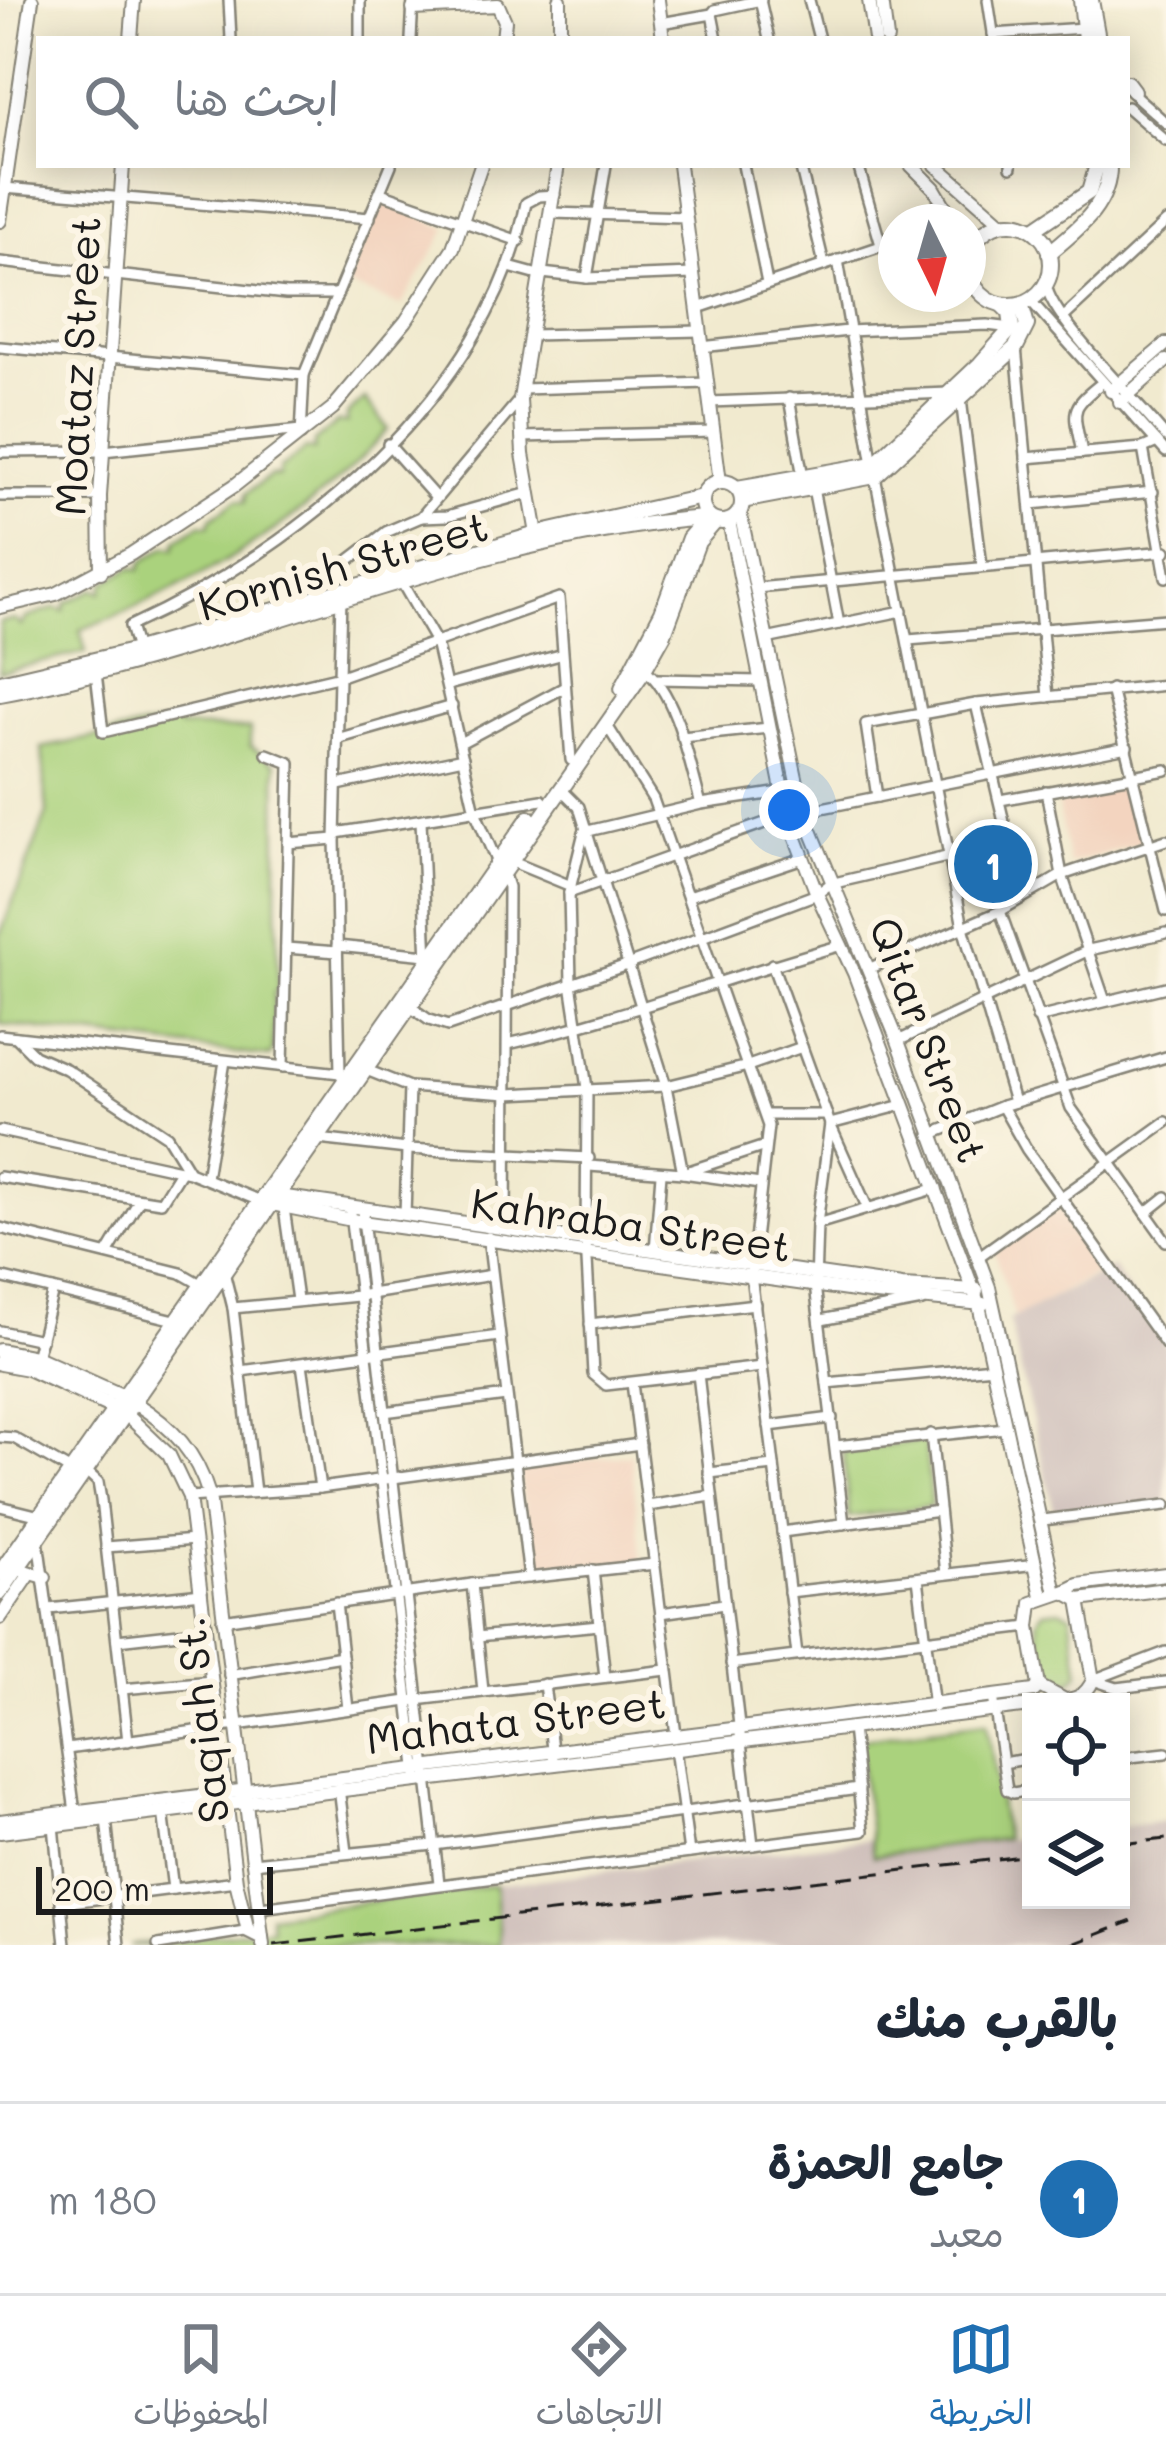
<!DOCTYPE html>
<html lang="ar">
<head>
<meta charset="utf-8">
<style>
	body { margin:0; font-family:Mali,"Playpen Sans Arabic",sans-serif; background:#f6f6f7; color:#1f2937; direction:rtl }
	.controls { position:absolute; right:36px; bottom:36px; display:grid; overflow:hidden; border-radius:0px; box-shadow:0 6px 30px #0003 }
	.controls button { width:108px; height:108px; display:grid; place-items:center; padding:0; border:0; border-bottom:3px solid #e0e1e3; background:#fff; color:#1f2937; font:60px sans-serif }
	.compass { position:absolute; left:878px; top:204px; width:108px; height:108px; border-radius:50%; background:#fff; box-shadow:0 6px 30px #0003; rotate:175deg }
	.scale { position:absolute; left:36px; bottom:30px; width:237px; box-sizing:border-box; padding-left:12px; border:6px solid #1c1c1c; border-top:0; font-size:33px; line-height:42px; white-space:nowrap; color:#1c1c1c; -webkit-text-stroke:9px #fcf5e5; paint-order:stroke }
	.you { position:absolute; left:789px; top:810px; width:42px; height:42px; margin:-30px; border:9px solid #fff; border-radius:50%; background:#1a73e8; box-shadow:0 0 0 18px #1a73e833 }
	.badge { display:grid; place-items:center; width:78px; height:78px; border-radius:50%; background:#1f6fb2; color:#fff; font-size:39px; font-weight:700 }
	.pin { position:absolute; translate:-50% -50%; border:6px solid #fff; box-shadow:0 3px 12px #0006 }
	.list { margin:0; padding:0; list-style:none }
	h2 { display:flex; justify-content:space-between; align-items:center; height:156px; margin:0; padding:0 48px; font-size:51px }
	h2 small { font-size:39px; font-weight:400; color:#747a83 }
	.list li { display:grid; grid-template-columns:78px 1fr auto; gap:36px; align-items:center; box-sizing:border-box; height:192px; padding:0 48px; border-top:3px solid #e0e1e3 }
	.list b { display:block; font-size:45px; white-space:nowrap }
	.list p { margin:0; font-size:39px; white-space:nowrap; color:#747a83 }
	.list em { font-size:39px; font-style:normal; color:#747a83 }
	.icon { flex:none; width:66px; height:66px; fill:none; stroke:currentColor; stroke-width:2; stroke-linecap:round; stroke-linejoin:round }
	.map { position:relative; flex:none; width:1166px; height:1945px; overflow:hidden; direction:ltr }
	.search { position:absolute; background:#fff; box-shadow:0 6px 30px #0003; left:36px; right:36px; top:36px; height:132px; display:flex; align-items:center; gap:30px; box-sizing:border-box; padding:0 42px; border-radius:0px; color:#747a83; font-size:45px }
	.sheet { height:348px; background:#fff }
	nav { display:flex; justify-content:space-around; align-items:center; box-sizing:border-box; height:168px; border-top:3px solid #e0e1e3; background:#fff; font-size:33px; color:#747a83 }
	nav a { display:grid; justify-items:center; gap:6px }
	nav .on { color:#1f6fb2 }
	.map>svg:first-child { display:block }
	.built { fill:#f3d4bf }
	.industrial { fill:#cfc0bb }
	.green { fill:#aad27d; stroke:#63774c; stroke-width:3 }
	.lines { fill:none; stroke-linecap:round; stroke-linejoin:round }
	.street-casing { stroke:#868376; stroke-width:14 }
	.secondary-casing { stroke:#868376; stroke-width:16 }
	.primary-casing { stroke:#868376; stroke-width:18 }
	.street { stroke:#fff; stroke-width:9 }
	.secondary { stroke:#fff; stroke-width:12 }
	.primary { stroke:#fff; stroke-width:14 }
	.rail { stroke:#1c1c1c; stroke-width:3; stroke-dasharray:18 9; stroke-linecap:butt }
	.labels { text-anchor:middle; stroke-width:12; stroke-linejoin:round; paint-order:stroke }
	.street-label { font-size:42px; fill:#1c1c1c; stroke:#fcf5e5 }
</style>
</head>
<body>
<div class="map">
<svg width="1166" height="1945" viewBox="0 0 1166 1945">
	<rect width="100%" height="100%" fill="#fcf5e5"/>
	<filter id="ink" filterUnits="userSpaceOnUse"><feTurbulence type="fractalNoise" baseFrequency=".00833" numOctaves="2"/><feDisplacementMap in="SourceGraphic" scale="24" xChannelSelector="R" yChannelSelector="G"/><feConvolveMatrix kernelMatrix="1 2 1 2 8 2 1 2 1" color-interpolation-filters="sRGB"/></filter>
	<filter id="wash" filterUnits="userSpaceOnUse"><feTurbulence type="fractalNoise" baseFrequency=".004" numOctaves="4" result="noise"/><feDisplacementMap in="SourceGraphic" scale="48" xChannelSelector="R" yChannelSelector="G"/><feGaussianBlur stdDeviation="2.7" result="paint"/><feColorMatrix in="noise" values="0 0 0 0 0 0 0 0 0 0 0 0 0 0 0 0 0 1.4 0 .05"/><feComposite in="paint" operator="in"/></filter>
	<g filter="url(#wash)">
		<rect width="100%" height="100%" fill="#f1eacf"/>
		<g class="built">
			<polygon points="381,199 447,229 401,306 345,284"/>
			<polygon points="1129,782 1146,841 1069,864 1056,796"/>
			<polygon points="1060,1209 1103,1269 1015,1318 995,1252"/>
			<polygon points="631,1454 642,1562 533,1574 519,1468"/>
		</g>
		<g class="industrial">
			<polygon points="1113,1267 1166,1345 1166,1505 1056,1518 1009,1320"/>
			<polygon points="1166,1821 1166,1945 499,1945 495,1885 871,1839 874,1856 1031,1837 1031,1900 1121,1900 1121,1827"/>
		</g>
		<g class="green">
			<path d="M 365,399 L 388,429 C 308,522 193,587 80,630 L 86,652 L 0,672 L 0,622 L 15,620 L 22,626 L 26,618 L 56,608 L 64,611 L 66,603 L 94,589 L 102,592 L 104,583 L 132,567 L 140,570 L 142,562 L 167,546 L 175,548 L 177,540 L 201,524 L 209,526 L 211,518 L 237,500 L 245,502 L 246,493 L 271,476 L 279,477 L 280,469 L 306,449 L 314,450 L 314,442 L 338,422 L 347,423 L 347,415 Z"/>
			<polygon points="179,720 179,727 250,729 250,746 276,764 278,989 274,993 273,1051 269,1057 0,1024 0,935 47,813 42,748"/>
			<polygon points="925,1441 931,1506 849,1517 843,1452"/>
			<polygon points="1060,1609 1070,1614 1080,1672 1072,1681 1055,1683 1045,1677 1037,1621 1044,1611"/>
			<polygon points="987,1722 1005,1839 873,1856 858,1739"/>
			<polygon points="495,1885 499,1945 130,1945 271,1928 269,1915"/>
		</g>
	</g>
	<g filter="url(#ink)">
		<g class="lines">
			<g class="street-casing">
				<g id="street">
					<polyline points="229,0 231,39"/>
					<polyline points="360,0 360,39"/>
					<polyline points="760,0 769,39"/>
					<polyline points="809,0 819,39"/>
					<polyline points="988,0 994,39"/>
					<polyline points="661,23 712,14"/>
					<polyline points="993,34 1084,28"/>
					<polyline points="411,39 413,0"/>
					<polyline points="717,39 712,14 715,10 761,0"/>
					<polyline points="1130,91 1166,123"/>
					<polyline points="1127,107 1166,141"/>
					<polyline points="743,165 767,283"/>
					<polyline points="800,165 824,264"/>
					<polyline points="858,165 881,245"/>
					<polyline points="1011,165 1011,167"/>
					<polyline points="4,188 370,218"/>
					<polyline points="381,193 519,241"/>
					<polyline points="552,213 686,217"/>
					<polyline points="838,260 875,476 963,927 1014,1102"/>
					<polyline points="0,262 286,294 335,294"/>
					<polyline points="509,267 542,276"/>
					<polyline points="542,273 587,278 606,165"/>
					<polyline points="587,278 693,274"/>
					<path d="M 1046,284 C 1050,318 1140,404 1166,437"/>
					<polyline points="1030,300 1166,452"/>
					<polyline points="698,308 896,241"/>
					<polyline points="1063,318 1166,222"/>
					<polyline points="531,335 700,331"/>
					<polyline points="0,347 304,375"/>
					<polyline points="701,347 848,331 987,325 1012,328"/>
					<polyline points="1016,347 1048,697"/>
					<polyline points="523,389 707,383"/>
					<polyline points="789,398 803,477"/>
					<polyline points="961,399 982,566"/>
					<polyline points="709,402 949,393"/>
					<polyline points="301,435 304,375 391,165"/>
					<polyline points="522,437 713,432"/>
					<polyline points="388,444 436,498"/>
					<polyline points="1143,448 1166,577"/>
					<polyline points="0,452 103,451 301,430"/>
					<path d="M 1082,453 C 1074,410 1067,410 1103,382"/>
					<polyline points="1026,458 1143,448 1157,442"/>
					<polyline points="813,488 839,624"/>
					<polyline points="0,496 100,496"/>
					<polyline points="1031,504 1153,492"/>
					<polyline points="421,517 447,516 529,493"/>
					<polyline points="402,583 436,642 475,811 497,863"/>
					<polyline points="756,588 1166,551"/>
					<polyline points="341,596 335,839 340,1073 345,1082"/>
					<polyline points="315,598 319,583 386,532 421,517 520,399"/>
					<polyline points="766,639 902,611"/>
					<polyline points="908,640 1166,619"/>
					<path d="M 137,650 L 130,626 C 299,549 490,395 526,203 L 539,196 L 555,195"/>
					<path d="M 644,669 C 677,692 690,766 701,804"/>
					<polyline points="96,673 103,732 341,676 559,598 571,760"/>
					<polyline points="658,679 760,681"/>
					<polyline points="448,685 560,655"/>
					<polyline points="1111,689 1166,911"/>
					<polyline points="976,704 1022,898"/>
					<polyline points="606,724 653,799 768,1126 751,1275 797,1655"/>
					<polyline points="682,737 769,728"/>
					<polyline points="340,738 452,706"/>
					<polyline points="460,743 563,688"/>
					<polyline points="267,754 290,763 283,1067"/>
					<polyline points="338,785 463,758"/>
					<polyline points="561,789 579,807 666,1086 683,1173 760,1184"/>
					<polyline points="1046,791 1062,875 1105,1001"/>
					<polyline points="877,797 866,724 976,704 1166,685"/>
					<polyline points="1000,800 1166,770"/>
					<polyline points="421,820 427,961"/>
					<polyline points="336,833 542,800"/>
					<polyline points="288,843 335,839"/>
					<polyline points="510,861 571,886"/>
					<polyline points="503,872 508,887 506,1229"/>
					<polyline points="569,893 787,815 1127,747"/>
					<polyline points="689,896 803,858"/>
					<polyline points="1000,911 1071,1108 1166,1241"/>
					<polyline points="337,946 427,955"/>
					<polyline points="286,948 337,952"/>
					<polyline points="772,964 830,1124 868,1209"/>
					<polyline points="868,969 1000,911 1062,875 1166,840"/>
					<polyline points="409,1006 429,1020 448,1026 627,965 817,894 830,884 951,856"/>
					<polyline points="1037,1018 1166,987"/>
					<polyline points="0,1035 340,1073"/>
					<polyline points="16,1037 34,1055 66,1069 167,1136 188,1170"/>
					<polyline points="898,1041 1089,950 1166,933"/>
					<path d="M 508,1044 C 622,1018 729,976 842,945"/>
					<polyline points="364,1069 409,1087 508,1094 666,1086 748,1066 802,1047"/>
					<polyline points="1002,1106 1027,1150 1166,1345"/>
					<polyline points="765,1115 827,1115"/>
					<polyline points="0,1131 189,1172 260,1201"/>
					<polyline points="930,1135 1002,1106 1166,1057"/>
					<polyline points="318,1139 407,1149 589,1158"/>
					<polyline points="589,1166 683,1173 765,1146"/>
					<polyline points="0,1177 161,1202 181,1170"/>
					<polyline points="206,1178 225,1061"/>
					<polyline points="284,1208 297,1300"/>
					<polyline points="362,1210 439,1883"/>
					<polyline points="350,1213 417,1775"/>
					<polyline points="1146,1213 1166,1197"/>
					<polyline points="405,1215 409,1087"/>
					<polyline points="817,1224 937,1188"/>
					<polyline points="0,1228 181,1273 202,1285"/>
					<polyline points="488,1237 529,1578"/>
					<polyline points="655,1250 661,1174"/>
					<polyline points="107,1254 140,1199"/>
					<polyline points="978,1257 1166,1122"/>
					<polyline points="225,1276 233,1308 255,1492"/>
					<polyline points="0,1277 179,1321"/>
					<polyline points="233,1308 358,1296 492,1275"/>
					<polyline points="821,1320 922,1301"/>
					<polyline points="590,1324 755,1304"/>
					<polyline points="0,1331 41,1340"/>
					<polyline points="36,1358 53,1290"/>
					<polyline points="302,1364 320,1488"/>
					<polyline points="762,1367 606,1385 593,1374 586,1241 587,1088 571,983 569,893 584,832 701,804 781,792"/>
					<polyline points="241,1371 499,1336"/>
					<polyline points="698,1374 753,1845"/>
					<polyline points="632,1383 676,1735"/>
					<polyline points="827,1383 993,1367"/>
					<polyline points="384,1412 506,1396"/>
					<polyline points="769,1426 832,1418"/>
					<polyline points="931,1434 946,1574"/>
					<polyline points="0,1437 14,1438 71,1471"/>
					<polyline points="836,1446 1005,1428"/>
					<polyline points="86,1471 98,1482 101,1500 128,1741"/>
					<polyline points="709,1473 774,1466"/>
					<polyline points="189,1497 320,1488 640,1444"/>
					<polyline points="0,1506 40,1516"/>
					<polyline points="648,1506 712,1496"/>
					<polyline points="1043,1520 1166,1505"/>
					<polyline points="844,1524 815,1285 817,1224 830,1124 903,1105"/>
					<polyline points="782,1532 939,1511"/>
					<polyline points="38,1540 75,1812"/>
					<polyline points="106,1547 195,1540"/>
					<polyline points="593,1570 605,1677"/>
					<polyline points="918,1578 934,1707"/>
					<polyline points="472,1584 483,1691"/>
					<polyline points="789,1592 1037,1564"/>
					<polyline points="336,1603 348,1709"/>
					<polyline points="49,1609 202,1593"/>
					<polyline points="661,1613 724,1604"/>
					<polyline points="222,1620 472,1584 655,1564"/>
					<polyline points="477,1637 599,1625"/>
					<polyline points="117,1640 206,1630"/>
					<polyline points="731,1664 1029,1627"/>
					<polyline points="229,1675 342,1656"/>
					<polyline points="1093,1680 1166,1652"/>
					<polyline points="1093,1680 1117,1688 1166,1682"/>
					<polyline points="544,1684 553,1757"/>
					<polyline points="122,1689 212,1681"/>
					<polyline points="993,1696 1007,1790 1013,1793 1031,1790"/>
					<polyline points="675,1748 689,1853"/>
					<polyline points="67,1749 408,1701 667,1670"/>
					<polyline points="1121,1758 1166,1753"/>
					<polyline points="1003,1763 1031,1758"/>
					<polyline points="339,1788 347,1852"/>
					<polyline points="106,1818 119,1945"/>
					<polyline points="54,1825 65,1945"/>
					<polyline points="252,1863 434,1845 859,1789"/>
					<polyline points="173,1889 236,1881"/>
					<polyline points="63,1903 173,1889 163,1811"/>
					<polyline points="260,1908 863,1831 852,1728"/>
					<polyline points="158,1945 251,1930"/>
				</g>
			</g>
			<g class="secondary-casing">
				<g id="secondary">
					<polyline points="560,0 560,39"/>
					<polyline points="658,0 663,39"/>
					<polyline points="869,0 875,39"/>
					<polyline points="882,0 887,39"/>
					<polyline points="413,9 498,5 505,21 503,39"/>
					<polyline points="131,39 134,0"/>
					<polyline points="679,165 720,482"/>
					<polyline points="911,165 934,188 954,222"/>
					<polyline points="936,165 1002,223"/>
					<polyline points="0,221 32,0"/>
					<polyline points="968,245 971,249"/>
					<polyline points="1111,391 1166,344"/>
					<polyline points="1120,402 1166,361"/>
					<polyline points="740,512 803,811 898,1041 989,1287 1056,1593"/>
					<polyline points="729,521 787,815 817,894 854,973 979,1305 1042,1596"/>
					<polyline points="537,534 523,454 520,399 558,165"/>
					<polyline points="101,572 100,496 123,165"/>
					<polyline points="0,607 56,594 131,554 234,486 333,408 406,321 453,248 481,165"/>
					<polyline points="272,1195 902,1286 977,1290"/>
					<polyline points="267,1203 362,1222 876,1294 983,1304"/>
					<path d="M 135,1403 C 173,1427 196,1452 209,1495 L 263,1945"/>
					<polyline points="126,1414 169,1455 189,1497 236,1881 248,1931 262,1938"/>
					<polyline points="24,1571 45,1577"/>
					<polyline points="1064,1592 1078,1585 1166,1574"/>
					<polyline points="1079,1600 1166,1589"/>
					<polyline points="0,1618 30,1574"/>
					<path d="M 1056,1702 C 1075,1699 1085,1698 1093,1680 L 1079,1600 L 1064,1592 L 1032,1603 L 1029,1627 L 1039,1686 L 1067,1701"/>
					<polyline points="0,1821 1034,1691 1039,1686"/>
					<polyline points="0,1832 1031,1706"/>
				</g>
			</g>
			<g class="primary-casing">
				<g id="primary">
					<polyline points="1081,0 1085,39"/>
					<polyline points="1091,0 1098,39"/>
					<polyline points="1127,83 1133,91"/>
					<circle cx="1010" cy="264" r="41"/>
					<polyline points="1033,230 1089,192 1097,165"/>
					<path d="M 1049,253 C 1078,229 1110,205 1109,165"/>
					<circle cx="722" cy="502" r="20"/>
					<polyline points="737,488 874,464 980,364 1012,328 1010,313 1002,305"/>
					<polyline points="742,501 875,476 1016,347 1027,325 1021,304"/>
					<polyline points="0,682 137,650 537,534 702,497"/>
					<polyline points="622,688 662,612 689,538 707,517"/>
					<path d="M 0,694 C 238,650 462,537 704,518"/>
					<polyline points="0,1351 36,1358 130,1400"/>
					<polyline points="0,1363 28,1368 123,1412"/>
					<polyline points="0,1573 529,818"/>
					<polyline points="0,1593 641,675 664,634 698,542 715,522"/>
				</g>
			</g>
			<use href="#street" class="street"/>
			<use href="#secondary" class="secondary"/>
			<use href="#primary" class="primary"/>
			<g class="rail">
				<polyline points="1121,1844 1166,1839"/>
				<polyline points="274,1945 1031,1855"/>
				<polyline points="1070,1945 1132,1921"/>
			</g>
		</g>
	</g>
	<g class="labels">
		<g class="street-label">
			<text transform="translate(78 366) rotate(-87)" y="15">Moataz Street</text>
			<text transform="translate(343 566) rotate(-16)" y="15">Kornish Street</text>
			<text transform="translate(928 1040) rotate(69)" y="15">Qitar Street</text>
			<text transform="translate(631 1225) rotate(8)" y="15">Kahraba Street</text>
			<text transform="translate(202 1720) rotate(-97)" y="15">Saqiah St.</text>
			<text transform="translate(516 1721) rotate(-7)" y="15">Mahata Street</text>
		</g>
	</g>
</svg>
<div class="controls">
<button><svg class="icon" aria-label="locate" viewBox="0 0 24 24"><circle cx="12" cy="12" r="6"/><path d="M12 2v4M12 18v4M2 12h4M18 12h4"/></svg></button>
<button><svg class="icon" aria-label="layers" viewBox="0 0 24 24"><path d="M12 4l9 5-9 5-9-5zM3 14l9 5 9-5"/></svg></button>
</div>
<svg class="compass" viewBox="-18 -18 36 36"><path d="M0-13l5 13h-10z" fill="#e53935"/><path d="M0 13l5-13h-10z" fill="#747a83"/></svg>
<div class="scale">200 m</div>
<div class="you"></div>
<div class="pin badge" style="left:993px;top:864px">1</div>
<div class="search"><svg class="icon" aria-label="search" viewBox="0 0 24 24"><circle cx="10" cy="10" r="6"/><path d="M15 15l6 6"/></svg>ابحث هنا</div>
</div>
<section class="sheet">
<h2>بالقرب منك<small></small></h2>
<ul class="list">
<li><span class="badge">1</span><div><b>جامع الحمزة</b><p>معبد</p></div><em>180 m</em></li>
</ul>
</section>
<nav>
<a class="on"><svg class="icon" aria-label="map" viewBox="0 0 24 24"><path d="M3 6l6-2 6 2 6-2v14l-6 2-6-2-6 2zM9 4v14M15 6v14"/></svg>الخريطة</a>
<a><svg class="icon" aria-label="directions" viewBox="0 0 24 24"><path d="M12 3l9 9-9 9-9-9zM9 14v-3h6M13 9l2 2-2 2"/></svg>الاتجاهات</a>
<a><svg class="icon" aria-label="saved" viewBox="0 0 24 24"><path d="M7 4h10v16l-5-4-5 4z"/></svg>المحفوظات</a>
</nav>
</body>
</html>
